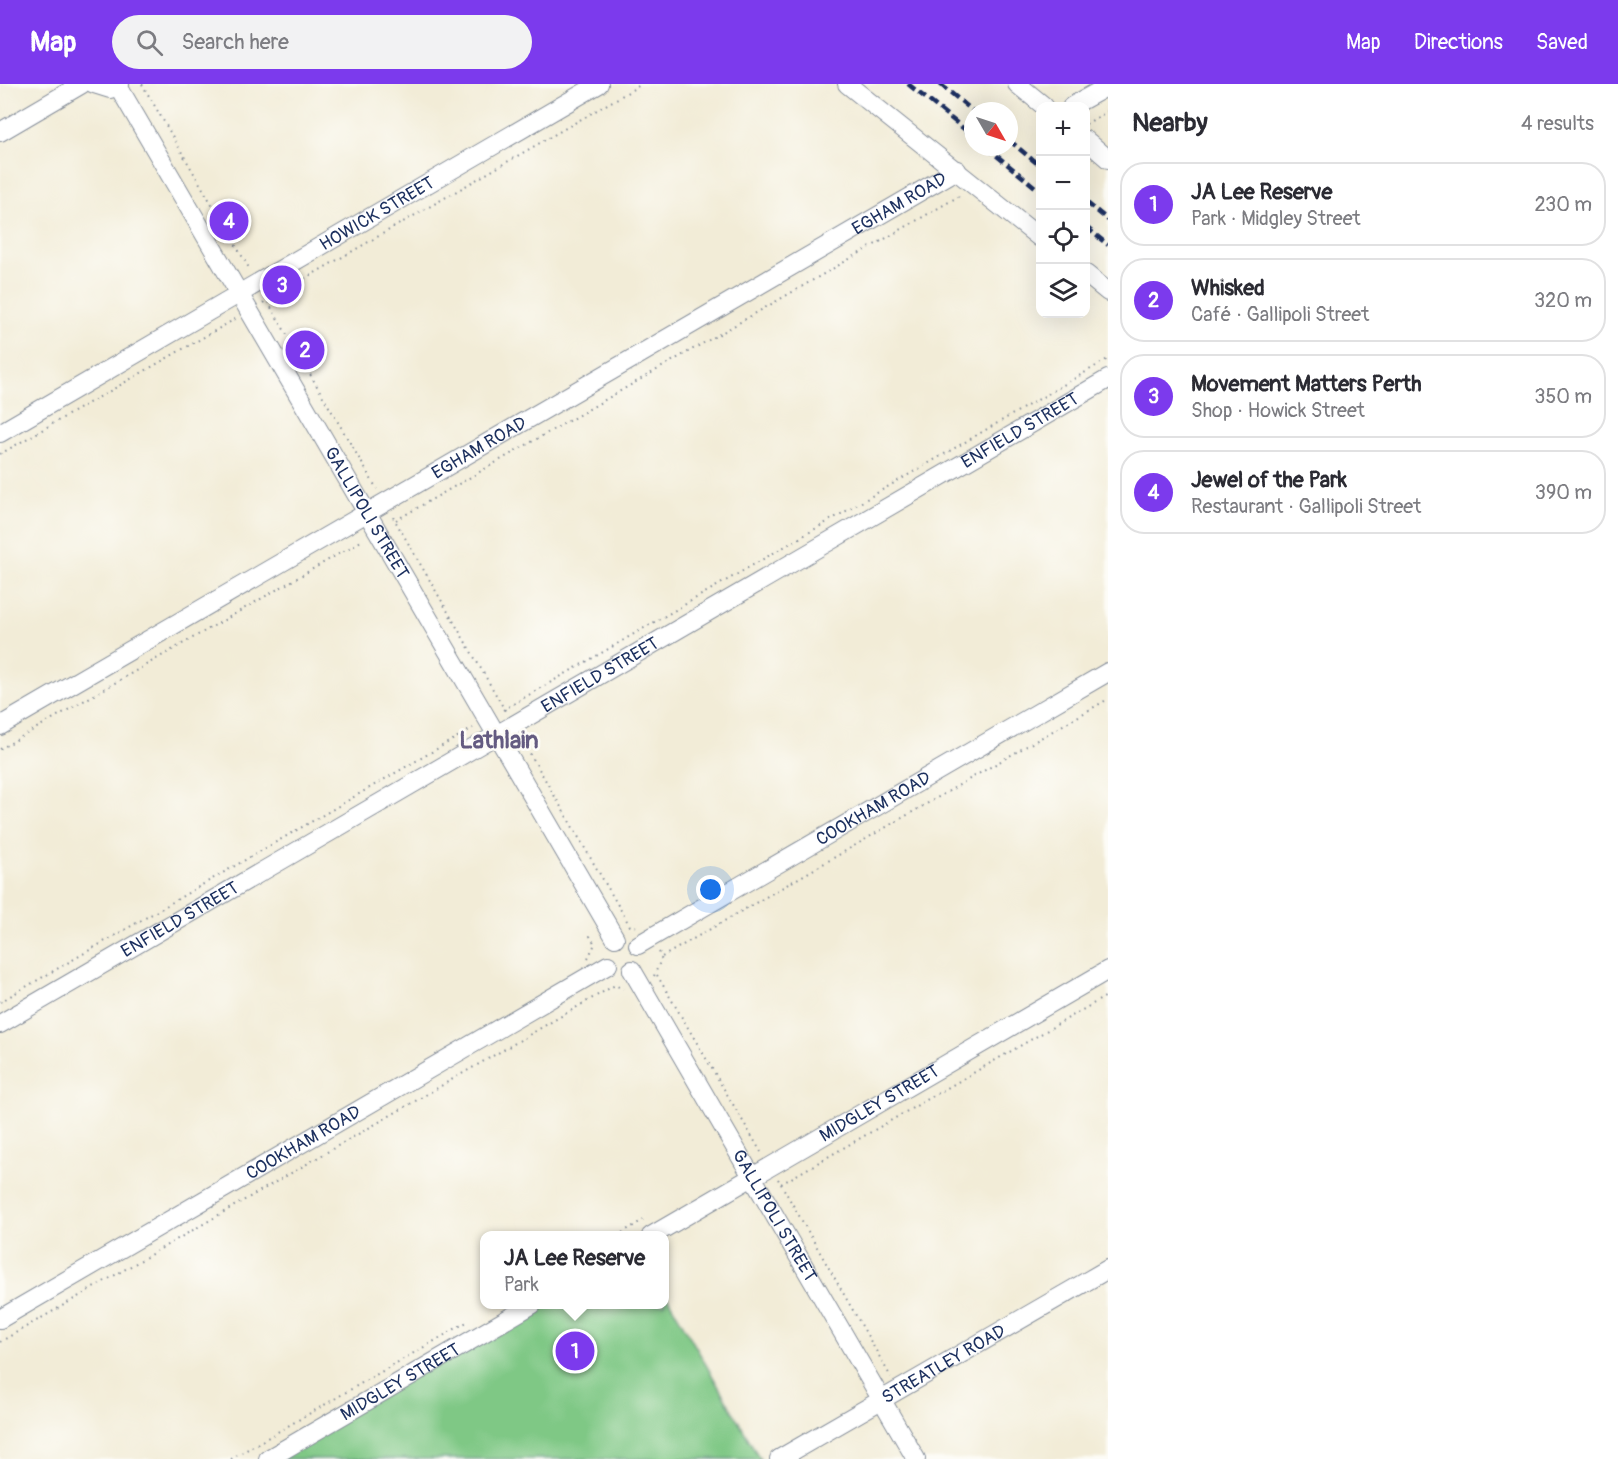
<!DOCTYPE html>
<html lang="en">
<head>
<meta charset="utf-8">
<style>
	body { margin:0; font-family:Pangolin,sans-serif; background:#f2f2f3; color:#2b2b33 }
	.controls { position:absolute; right:18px; top:18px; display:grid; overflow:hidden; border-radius:12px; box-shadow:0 6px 24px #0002 }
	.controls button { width:54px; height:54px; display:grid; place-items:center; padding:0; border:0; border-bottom:2px solid #e1e1e2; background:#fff; color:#2b2b33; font:30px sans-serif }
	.compass { position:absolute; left:964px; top:18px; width:54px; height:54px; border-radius:50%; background:#fff; box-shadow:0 6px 24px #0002; rotate:129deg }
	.you { position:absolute; left:711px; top:806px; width:21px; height:21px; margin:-15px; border:4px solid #fff; border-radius:50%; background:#1a73e8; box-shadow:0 0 0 9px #1a73e833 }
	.badge { display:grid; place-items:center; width:39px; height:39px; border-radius:50%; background:#7c3aed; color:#fff; font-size:20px; font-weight:700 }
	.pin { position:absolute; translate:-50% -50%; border:3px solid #fff; box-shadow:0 2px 6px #0006 }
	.popup { position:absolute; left:480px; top:1147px; width:189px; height:78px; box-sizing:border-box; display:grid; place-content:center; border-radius:12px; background:#fff; filter:drop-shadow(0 2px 4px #0005); font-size:20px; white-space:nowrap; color:#7c7c81 }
	.popup b { font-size:22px; color:#2b2b33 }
	.popup::after { content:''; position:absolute; left:50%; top:100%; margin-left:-12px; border:12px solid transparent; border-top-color:#fff }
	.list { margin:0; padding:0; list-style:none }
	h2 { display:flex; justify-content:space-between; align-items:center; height:78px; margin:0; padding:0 24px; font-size:26px }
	h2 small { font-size:20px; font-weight:400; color:#7c7c81 }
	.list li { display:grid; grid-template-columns:39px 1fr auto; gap:18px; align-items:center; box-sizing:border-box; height:84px; margin:0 12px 12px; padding:0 12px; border:2px solid #e1e1e2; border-radius:24px }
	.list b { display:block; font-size:22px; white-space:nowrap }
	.list p { margin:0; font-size:20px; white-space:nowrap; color:#7c7c81 }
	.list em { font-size:20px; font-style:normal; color:#7c7c81 }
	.icon { flex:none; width:33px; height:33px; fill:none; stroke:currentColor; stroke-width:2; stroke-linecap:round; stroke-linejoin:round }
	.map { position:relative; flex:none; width:1108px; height:1375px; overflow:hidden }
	header { display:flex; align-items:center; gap:36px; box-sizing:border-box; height:84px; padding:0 30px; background:#7c3aed; color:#fff }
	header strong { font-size:28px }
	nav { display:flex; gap:33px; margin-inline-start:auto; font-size:21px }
	.search { width:420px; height:54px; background:#f2f2f3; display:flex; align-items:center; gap:15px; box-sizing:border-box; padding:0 21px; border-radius:33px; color:#7c7c81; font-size:22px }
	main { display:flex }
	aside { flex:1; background:#fff }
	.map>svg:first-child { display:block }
	.green { fill:#7fc885; stroke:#4d7c72; stroke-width:1.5 }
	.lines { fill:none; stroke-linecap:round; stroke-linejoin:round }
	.minor-casing { stroke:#868e9a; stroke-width:20 }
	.path { stroke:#868e9a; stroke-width:2; stroke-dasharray:1.5 4.5; stroke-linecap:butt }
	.minor { stroke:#fff; stroke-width:18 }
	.rail { stroke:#1b2f5e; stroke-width:4.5; stroke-dasharray:9 4.5; stroke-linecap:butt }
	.labels { text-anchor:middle; stroke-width:5; stroke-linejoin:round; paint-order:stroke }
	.street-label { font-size:18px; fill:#1b2f5e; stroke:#fdfcf7 }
	.district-label { font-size:24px; font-weight:bold; fill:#645b81; stroke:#fdfcf7 }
</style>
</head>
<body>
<header>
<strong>Map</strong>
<div class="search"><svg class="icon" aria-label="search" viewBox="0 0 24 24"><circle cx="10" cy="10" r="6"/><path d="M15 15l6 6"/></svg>Search here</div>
<nav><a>Map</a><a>Directions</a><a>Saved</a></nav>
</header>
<main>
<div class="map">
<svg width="1108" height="1375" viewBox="0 0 1108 1375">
	<rect width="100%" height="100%" fill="#fdfcf7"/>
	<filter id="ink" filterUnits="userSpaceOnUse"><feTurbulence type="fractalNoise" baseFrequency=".0167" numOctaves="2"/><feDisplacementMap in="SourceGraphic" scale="12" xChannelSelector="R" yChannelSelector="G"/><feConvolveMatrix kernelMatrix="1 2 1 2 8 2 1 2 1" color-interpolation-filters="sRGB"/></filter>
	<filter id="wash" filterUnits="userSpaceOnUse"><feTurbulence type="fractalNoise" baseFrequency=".008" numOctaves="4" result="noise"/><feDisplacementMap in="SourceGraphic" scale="24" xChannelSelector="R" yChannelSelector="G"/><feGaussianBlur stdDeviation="1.35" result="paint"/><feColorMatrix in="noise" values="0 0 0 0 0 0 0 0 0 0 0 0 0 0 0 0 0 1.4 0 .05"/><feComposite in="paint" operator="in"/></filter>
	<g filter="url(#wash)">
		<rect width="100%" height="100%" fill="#f2ecd7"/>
		<polygon class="green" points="665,1209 760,1375 268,1375 533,1221 665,1220"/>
	</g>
	<g filter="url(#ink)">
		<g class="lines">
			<g class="minor-casing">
				<g id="minor">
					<polyline points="94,0 110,5 120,0"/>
					<polyline points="847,0 1040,154"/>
					<polyline points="1017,0 1044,22"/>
					<path id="s1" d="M 118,2 L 615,854"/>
					<polyline points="1072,22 1108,2"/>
					<polyline points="0,48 82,0"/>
					<polyline points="1086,56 1108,75"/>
					<polyline points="1086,190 1108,208"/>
					<path id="s2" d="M 0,349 L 599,0"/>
					<path id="s3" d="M 0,642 L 957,86"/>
					<path id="s4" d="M 638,861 L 1108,588"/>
					<path id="s5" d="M 632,886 L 916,1375"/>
					<path id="s6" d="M 0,940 L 1108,295"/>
					<path id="s7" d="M 651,1152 L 1108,886"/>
					<path id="s8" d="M 0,1235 L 608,881"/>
					<path id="s9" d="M 268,1375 L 533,1220"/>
					<path id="s10" d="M 779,1375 L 1108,1185"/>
				</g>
			</g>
			<g class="path">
				<polyline points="142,0 249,184"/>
				<polyline points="1086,40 1108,27"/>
				<polyline points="265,213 377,405"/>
				<polyline points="263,219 642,0"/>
				<polyline points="0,370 237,234"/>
				<polyline points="393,433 506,628"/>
				<polyline points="396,436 961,111"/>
				<polyline points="503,626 1108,275"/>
				<polyline points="521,654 630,842 638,843"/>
				<polyline points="0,665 363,456"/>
				<polyline points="659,868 662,873 1108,615"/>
				<polyline points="588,874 595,860 590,852 593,850"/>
				<polyline points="657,891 761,1068"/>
				<polyline points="654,892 662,873"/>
				<polyline points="0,918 473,644"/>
				<polyline points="778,1095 781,1100 1108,911"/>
				<polyline points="781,1100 891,1293"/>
				<polyline points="617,1152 643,1136"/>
				<polyline points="0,1258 615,901 623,905"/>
				<polyline points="231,1375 467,1238"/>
			</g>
			<use href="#minor" class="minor"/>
			<g class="rail">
				<polyline points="908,0 973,52"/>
				<polyline points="940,0 973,27"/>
				<polyline points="1009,56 1040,82"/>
				<polyline points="986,63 1040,107"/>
				<polyline points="1086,118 1108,136"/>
				<polyline points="1086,143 1108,161"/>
			</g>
		</g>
	</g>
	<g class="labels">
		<g class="street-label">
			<text dy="6" stroke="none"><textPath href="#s3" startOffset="1040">EGHAM ROAD</textPath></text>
			<text dy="6" stroke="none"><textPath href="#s2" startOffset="436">HOWICK STREET</textPath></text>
			<text dy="6" stroke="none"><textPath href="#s6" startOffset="1180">ENFIELD STREET</textPath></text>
			<text dy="6" stroke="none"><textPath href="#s3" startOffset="554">EGHAM ROAD</textPath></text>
			<text dy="6" stroke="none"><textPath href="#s1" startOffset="494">GALLIPOLI STREET</textPath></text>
			<text dy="6" stroke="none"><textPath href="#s6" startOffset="694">ENFIELD STREET</textPath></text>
			<text dy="6" stroke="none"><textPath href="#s4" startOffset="272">COOKHAM ROAD</textPath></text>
			<text dy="6" stroke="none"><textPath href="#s6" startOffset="208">ENFIELD STREET</textPath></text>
			<text dy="6" stroke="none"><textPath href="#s7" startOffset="264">MIDGLEY STREET</textPath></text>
			<text dy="6" stroke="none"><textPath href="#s8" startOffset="351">COOKHAM ROAD</textPath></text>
			<text dy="6" stroke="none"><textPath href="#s5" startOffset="284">GALLIPOLI STREET</textPath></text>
			<text dy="6" stroke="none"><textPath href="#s10" startOffset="190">STREATLEY ROAD</textPath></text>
			<text dy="6" stroke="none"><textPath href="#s9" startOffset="153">MIDGLEY STREET</textPath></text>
		</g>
		<g class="district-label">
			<text x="499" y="664">Lathlain</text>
		</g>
	</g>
</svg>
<div class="controls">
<button>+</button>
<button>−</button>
<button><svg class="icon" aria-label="locate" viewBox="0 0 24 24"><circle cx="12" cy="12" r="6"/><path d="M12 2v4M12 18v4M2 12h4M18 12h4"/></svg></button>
<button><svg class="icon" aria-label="layers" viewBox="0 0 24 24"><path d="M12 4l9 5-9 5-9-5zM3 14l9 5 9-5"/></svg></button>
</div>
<svg class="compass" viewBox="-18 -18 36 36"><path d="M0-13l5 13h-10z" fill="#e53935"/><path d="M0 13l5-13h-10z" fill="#7c7c81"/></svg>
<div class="you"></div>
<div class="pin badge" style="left:575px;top:1267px">1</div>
<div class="popup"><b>JA Lee Reserve</b>Park</div>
<div class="pin badge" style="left:305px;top:266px">2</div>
<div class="pin badge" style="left:282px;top:201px">3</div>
<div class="pin badge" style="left:229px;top:137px">4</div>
</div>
<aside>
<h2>Nearby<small>4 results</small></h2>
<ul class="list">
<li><span class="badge">1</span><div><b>JA Lee Reserve</b><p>Park · Midgley Street</p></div><em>230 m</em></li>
<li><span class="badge">2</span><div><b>Whisked</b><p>Café · Gallipoli Street</p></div><em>320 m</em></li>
<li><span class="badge">3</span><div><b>Movement Matters Perth</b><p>Shop · Howick Street</p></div><em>350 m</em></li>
<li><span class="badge">4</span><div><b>Jewel of the Park</b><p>Restaurant · Gallipoli Street</p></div><em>390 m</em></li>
</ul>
</aside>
</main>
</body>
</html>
